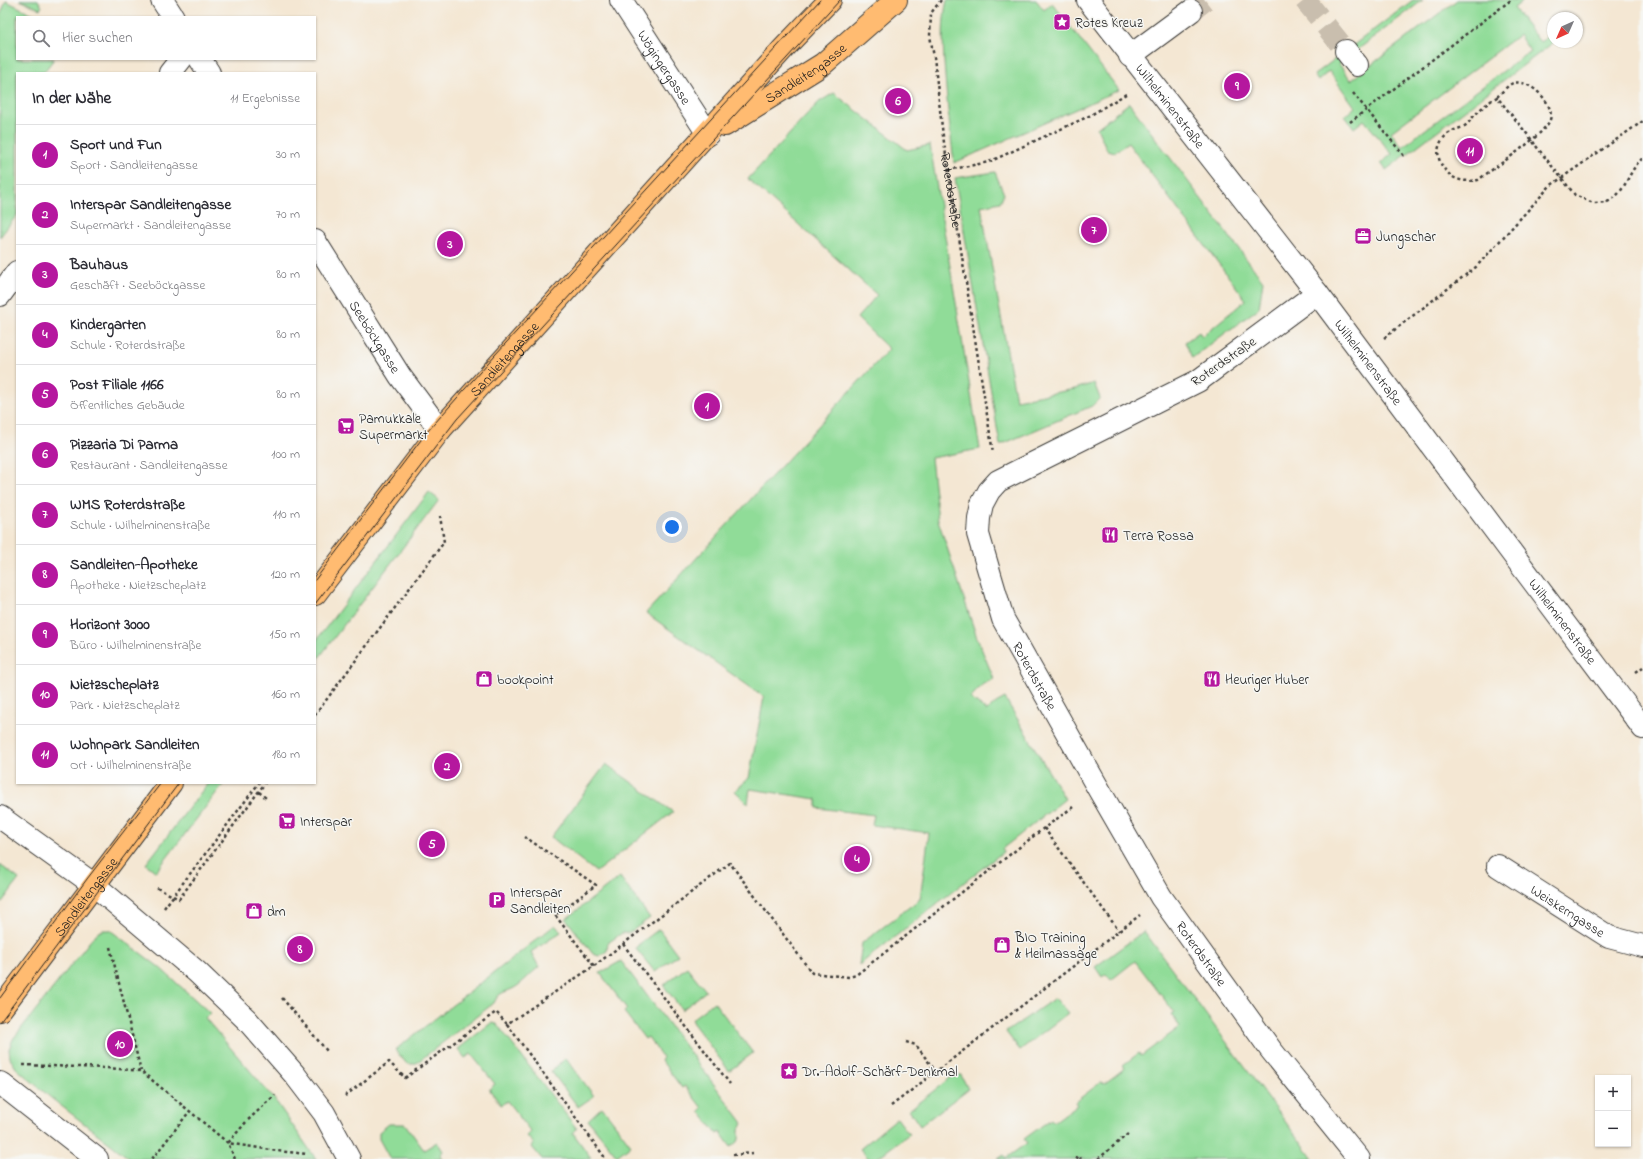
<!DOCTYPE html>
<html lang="de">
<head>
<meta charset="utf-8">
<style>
	body { margin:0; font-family:"Indie Flower",sans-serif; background:#f7f7f7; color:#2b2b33 }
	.controls { position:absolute; right:12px; bottom:12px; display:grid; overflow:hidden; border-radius:0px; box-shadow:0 1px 3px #0004 }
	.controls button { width:36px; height:36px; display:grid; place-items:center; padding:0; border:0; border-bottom:1px solid #e1e1e2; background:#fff; color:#2b2b33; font:20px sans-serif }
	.compass { position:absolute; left:1547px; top:12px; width:36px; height:36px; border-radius:50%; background:#fff; box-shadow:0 1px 3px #0004; rotate:225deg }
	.you { position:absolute; left:672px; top:527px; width:14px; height:14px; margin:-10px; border:3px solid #fff; border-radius:50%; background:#1a73e8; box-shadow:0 0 0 6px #1a73e833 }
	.badge { display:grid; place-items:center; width:26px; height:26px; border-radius:50%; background:#b5179e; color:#fff; font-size:13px; font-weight:700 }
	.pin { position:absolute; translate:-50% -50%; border:2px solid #fff; box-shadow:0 1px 4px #0006 }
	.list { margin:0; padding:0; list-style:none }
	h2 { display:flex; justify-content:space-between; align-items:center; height:52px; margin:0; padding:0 16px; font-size:17px }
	h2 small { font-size:13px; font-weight:400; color:#7c7c81 }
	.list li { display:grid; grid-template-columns:26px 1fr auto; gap:12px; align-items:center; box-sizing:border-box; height:60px; padding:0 16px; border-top:1px solid #e1e1e2 }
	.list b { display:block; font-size:15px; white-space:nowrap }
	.list p { margin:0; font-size:13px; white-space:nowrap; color:#7c7c81 }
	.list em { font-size:13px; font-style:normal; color:#7c7c81 }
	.icon { flex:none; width:22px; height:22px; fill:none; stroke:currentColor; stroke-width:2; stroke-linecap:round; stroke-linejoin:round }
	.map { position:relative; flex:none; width:1643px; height:1159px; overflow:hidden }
	.search { position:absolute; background:#fff; box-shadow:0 1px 3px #0004; left:16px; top:16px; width:300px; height:44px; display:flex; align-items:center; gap:10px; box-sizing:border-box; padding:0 14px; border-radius:0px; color:#7c7c81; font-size:15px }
	.panel { position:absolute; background:#fff; box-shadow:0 1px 3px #0004; left:16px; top:72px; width:300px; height:712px; border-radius:0px }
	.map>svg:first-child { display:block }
	.green { fill:#90dc98; stroke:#567c5a; fill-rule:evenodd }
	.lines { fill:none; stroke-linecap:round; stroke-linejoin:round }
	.minor-tunnel { stroke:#c9beae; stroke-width:22; stroke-dasharray:22 11; stroke-linecap:butt }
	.minor-casing { stroke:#3c3a37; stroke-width:24 }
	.major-casing { stroke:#3c3a37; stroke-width:24 }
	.path { stroke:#3c3a37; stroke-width:2.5; stroke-dasharray:3 3; stroke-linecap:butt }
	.minor { stroke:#fff; stroke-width:22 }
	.major { stroke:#ffbb71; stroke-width:22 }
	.tram { stroke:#1c1c1c; stroke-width:1 }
	.path-bridge { stroke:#3c3a37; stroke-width:2.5; stroke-dasharray:3 3; stroke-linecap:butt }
	.labels { text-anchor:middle; stroke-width:3; stroke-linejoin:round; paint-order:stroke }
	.poi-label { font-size:14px; fill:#1c1c1c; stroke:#f6f6f2; text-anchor:start }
	.street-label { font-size:14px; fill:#1c1c1c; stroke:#f6f6f2 }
</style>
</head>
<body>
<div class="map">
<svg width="1643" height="1159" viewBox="0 0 1643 1159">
	<rect width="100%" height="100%" fill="#f6f6f2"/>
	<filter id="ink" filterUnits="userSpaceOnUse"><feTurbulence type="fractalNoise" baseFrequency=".025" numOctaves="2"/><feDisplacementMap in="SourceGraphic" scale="8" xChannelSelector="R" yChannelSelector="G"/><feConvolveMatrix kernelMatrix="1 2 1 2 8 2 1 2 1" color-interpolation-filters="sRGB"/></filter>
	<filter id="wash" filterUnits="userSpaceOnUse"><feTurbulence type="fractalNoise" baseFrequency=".012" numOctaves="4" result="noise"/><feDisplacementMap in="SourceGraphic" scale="16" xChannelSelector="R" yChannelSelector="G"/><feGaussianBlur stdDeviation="0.9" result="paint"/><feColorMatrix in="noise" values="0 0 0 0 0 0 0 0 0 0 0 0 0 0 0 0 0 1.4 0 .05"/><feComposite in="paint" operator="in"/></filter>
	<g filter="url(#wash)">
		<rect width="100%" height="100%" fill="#f4e7d3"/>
		<g class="green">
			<polygon points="20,0 38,0 42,7 40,9"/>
			<path d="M 947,0 L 1036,0 L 1044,10 L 1052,3 L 1061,14 L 1056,20 L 1064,28 L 1069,25 L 1119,90 L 954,163 C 950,129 946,96 944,62 C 943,41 942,21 947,0 Z"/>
			<path d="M 1413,0 L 1423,0 L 1339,64 L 1351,80 L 1457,0 L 1524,0 L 1514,8 L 1540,42 L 1552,34 L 1554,42 L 1386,170 L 1381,163 L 1392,154 L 1364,120 L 1354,128 L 1345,116 L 1355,107 L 1329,71 L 1318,81 L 1314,75 ZM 1519,35 L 1530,51 L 1402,147 L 1391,132 Z"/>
			<polygon points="6,1 39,17 17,17 17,59 54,59 43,73 17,73 17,215 0,237 0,16"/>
			<polygon points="834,93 907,150 930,145 980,449 931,458 938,520 977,638 994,679 983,684 970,698 987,711 996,703 1005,698 1065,799 1002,849 1003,852 859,965 862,943 920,899 929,833 872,825 874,815 817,808 817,799 750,789 748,804 735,791 749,778 764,697 646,613 889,349 857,318 877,295 748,179 819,102"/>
			<polygon points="1129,103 1263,281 1259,308 1192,358 1185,342 1199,332 1202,336 1246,300 1128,143 1115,152 1107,150 1097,128"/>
			<polygon points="995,172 1004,194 1000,202 981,206 1016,400 1075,389 1094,383 1100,398 1092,406 1000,445 955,178"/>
			<polygon points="429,492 439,500 315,663 315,642"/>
			<polygon points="606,764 673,812 596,872 551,837"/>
			<polygon points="208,783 224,783 156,872 146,864"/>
			<polygon points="0,865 19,879 0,905"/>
			<polygon points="620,877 650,918 629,933 622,933 608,943 607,951 599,956 593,954 566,919"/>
			<path d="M 555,925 L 561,932 L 531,952 L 539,967 C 531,973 523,983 514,988 C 505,993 499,991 494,1003 L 415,1064 L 407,1064 L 395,1050 Z"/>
			<polygon points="659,929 678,955 655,972 636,949 638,945"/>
			<polygon points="103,930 110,930 159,967 210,1013 205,1018 275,1100 316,1159 130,1159 51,1098 16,1068 10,1058 9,1049 13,1039 90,941 97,933"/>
			<polygon points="1144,931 1313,1159 998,1159 1004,1155 1006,1158 1027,1143 1024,1139 1051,1119 1054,1122 1077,1105 1075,1102 1101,1082 1104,1084 1125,1068 1123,1065 1139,1053 1141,1056 1180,1027 1171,1014 1174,1012 1135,961 1111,980 1106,974 1102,977 1095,967"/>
			<polygon points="621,961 743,1123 739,1130 739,1140 731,1147 720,1132 717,1134 699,1111 702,1108 685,1086 682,1088 661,1060 663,1058 648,1037 645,1039 624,1012 627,1009 600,973"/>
			<polygon points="687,967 706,991 682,1010 664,986 666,983"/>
			<polygon points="1055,998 1068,1013 1020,1050 1006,1032"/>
			<polygon points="714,1002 753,1053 729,1071 692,1022 693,1018"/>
			<polygon points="491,1023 497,1024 577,1129 573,1133 591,1158 590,1159 542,1159 532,1147 534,1144 527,1136 531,1132 507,1101 501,1105 489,1089 495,1084 471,1054 465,1058 458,1049"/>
			<polygon points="566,1058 594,1096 578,1107 551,1071"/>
			<polygon points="954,1075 961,1075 968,1089 920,1126 909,1110"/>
			<polygon points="602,1107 631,1145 617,1156 588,1120"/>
			<polygon points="897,1118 909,1134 876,1159 869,1159 860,1149"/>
			<polygon points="389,1124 405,1124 424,1150 437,1142 443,1151 440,1155 442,1159 390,1159 379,1139 379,1132"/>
		</g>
	</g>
	<g filter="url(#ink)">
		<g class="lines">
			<g class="minor-tunnel">
				<polyline points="1305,0 1346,51"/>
				<polyline points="1191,11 1205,0"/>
			</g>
			<g class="minor-casing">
				<g id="minor">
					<polyline points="162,0 173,17"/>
					<path id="s2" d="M 621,0 L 708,134"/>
					<path id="s3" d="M 1088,0 L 1317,293 L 1643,728"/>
					<polyline points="1346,51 1357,65"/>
					<polyline points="1130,56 1191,11"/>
					<polyline points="200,59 209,73"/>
					<polyline points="170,73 181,59"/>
					<path id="s4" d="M 315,241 L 400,376 L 440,430"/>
					<path id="s5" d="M 1317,293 L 1198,381 L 998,481 L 989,491 L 982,504 L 979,518 L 978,534 L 1003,619 L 1098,788 L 1161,897 L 1271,1050 L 1359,1159"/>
					<polyline points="0,295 17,272"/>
					<polyline points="0,817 93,884 197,972 247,1020 295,1075 324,1113 349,1159"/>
					<path id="s6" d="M 1498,866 L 1609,937 L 1643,946"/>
					<polyline points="0,1083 97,1159"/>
				</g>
			</g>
			<g class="major-casing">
				<g id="major">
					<path id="s7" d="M 725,125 L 823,64 L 896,0"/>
					<path id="s8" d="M 315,594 L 440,430 L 783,49 L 830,0"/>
					<path id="s9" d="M 0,1010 L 171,783"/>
				</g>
			</g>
			<g class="path">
				<path id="s1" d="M 941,0 L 931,13 L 930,36 L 934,57 L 943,136 L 993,453"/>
				<polyline points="1353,93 1404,156"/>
				<path d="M 1497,97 C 1502,92 1508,85 1513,83 C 1530,78 1558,106 1549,122 C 1539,139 1495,167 1478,180 C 1466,182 1455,181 1447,172 C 1435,160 1435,143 1449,133 C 1454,129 1461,129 1466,125 C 1470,122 1472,117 1476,114 C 1482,107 1489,102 1497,97 L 1532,140 L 1536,146"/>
				<polyline points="1350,122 1511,0"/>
				<polyline points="948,170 989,162 1089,116 1126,94"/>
				<path d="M 1607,202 C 1627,193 1627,171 1643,158"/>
				<polyline points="1384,338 1476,267 1550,186 1643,121"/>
				<polyline points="1636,672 1643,667"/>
				<polyline points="315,715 444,542 440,516"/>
				<polyline points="259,792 266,798"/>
				<polyline points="1044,828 1119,931"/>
				<polyline points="157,888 179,899 265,783"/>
				<polyline points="164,908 259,783"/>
				<polyline points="623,944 730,1084"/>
				<polyline points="110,947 141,1071"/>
				<polyline points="594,966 730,863 812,973 849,977 856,975 1044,828 1073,807"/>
				<polyline points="282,998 327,1051"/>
				<polyline points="507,1024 606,1159"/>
				<polyline points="906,1042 916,1045 936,1072"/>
				<polyline points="23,1065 107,1068 141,1071 228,1143 277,1151 308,1154"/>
				<polyline points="345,1096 389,1062 405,1078 496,1012 507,1024 594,966 555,915 596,885 525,837"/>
				<polyline points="891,1106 1140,915"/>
				<polyline points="733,1155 753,1153"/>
				<polyline points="152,1159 189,1112"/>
				<polyline points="235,1159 228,1143 247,1121 275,1095"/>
				<polyline points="1076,1159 1079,1156 1081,1159"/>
				<polyline points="1098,1159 1128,1134"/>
			</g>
			<use href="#minor" class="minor"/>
			<use href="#major" class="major"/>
			<g class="tram">
				<polyline points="315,580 427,432 495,355 820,0"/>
				<polyline points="315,604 457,419 840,0"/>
				<polyline points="0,998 87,879 161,783"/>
				<polyline points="0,1022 179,783"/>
			</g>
			<polyline class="path-bridge" points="1536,146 1575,195 1593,203 1607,202"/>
		</g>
	</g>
	<defs>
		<g id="sight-square" transform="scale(0.9)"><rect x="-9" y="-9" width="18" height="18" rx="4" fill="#b5179e" stroke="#f6f6f2"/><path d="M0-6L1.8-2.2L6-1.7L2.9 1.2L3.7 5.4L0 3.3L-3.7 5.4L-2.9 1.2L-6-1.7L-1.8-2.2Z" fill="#fff"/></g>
		<g id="office-square" transform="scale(0.9)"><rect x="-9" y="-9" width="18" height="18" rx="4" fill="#b5179e" stroke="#f6f6f2"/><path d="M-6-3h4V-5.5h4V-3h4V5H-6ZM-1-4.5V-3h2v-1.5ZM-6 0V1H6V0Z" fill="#fff"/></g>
		<g id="supermarket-square" transform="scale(0.9)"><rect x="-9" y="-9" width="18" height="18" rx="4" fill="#b5179e" stroke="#f6f6f2"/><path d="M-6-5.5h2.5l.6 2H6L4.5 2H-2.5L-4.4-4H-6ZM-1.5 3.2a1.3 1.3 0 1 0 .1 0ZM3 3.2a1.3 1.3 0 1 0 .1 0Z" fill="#fff"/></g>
		<g id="restaurant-square" transform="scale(0.9)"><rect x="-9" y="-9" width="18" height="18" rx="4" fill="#b5179e" stroke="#f6f6f2"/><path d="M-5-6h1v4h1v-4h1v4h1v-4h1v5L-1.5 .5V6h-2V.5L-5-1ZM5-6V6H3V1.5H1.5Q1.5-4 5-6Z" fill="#fff"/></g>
		<g id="shop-square" transform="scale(0.9)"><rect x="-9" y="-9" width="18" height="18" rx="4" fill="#b5179e" stroke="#f6f6f2"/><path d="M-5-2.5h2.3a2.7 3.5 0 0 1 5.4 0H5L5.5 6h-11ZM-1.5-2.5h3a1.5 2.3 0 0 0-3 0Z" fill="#fff"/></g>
		<g id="parking-square" transform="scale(0.9)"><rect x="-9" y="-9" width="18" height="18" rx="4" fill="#b5179e" stroke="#f6f6f2"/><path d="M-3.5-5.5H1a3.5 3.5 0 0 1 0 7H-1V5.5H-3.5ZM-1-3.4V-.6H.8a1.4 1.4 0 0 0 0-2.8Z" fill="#fff"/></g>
	</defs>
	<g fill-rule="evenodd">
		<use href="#sight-square" x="1062" y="22"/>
		<use href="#office-square" x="1363" y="236"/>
		<use href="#supermarket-square" x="346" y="426"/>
		<use href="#restaurant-square" x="1110" y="535"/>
		<use href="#shop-square" x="484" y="679"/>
		<use href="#restaurant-square" x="1212" y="679"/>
		<use href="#supermarket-square" x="287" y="821"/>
		<use href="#parking-square" x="497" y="900"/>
		<use href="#shop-square" x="254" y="911"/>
		<use href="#shop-square" x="1002" y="945"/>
		<use href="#sight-square" x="789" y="1071"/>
	</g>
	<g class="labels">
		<g class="poi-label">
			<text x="1075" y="27">Rotes Kreuz</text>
			<text x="1376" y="241">Jungschar</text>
			<text x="359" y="423">Pamukkale<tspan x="359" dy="16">Supermarkt</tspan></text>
			<text x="1123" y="540">Terra Rossa</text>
			<text x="497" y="684">bookpoint</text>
			<text x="1225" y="684">Heuriger Huber</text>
			<text x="300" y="826">Interspar</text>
			<text x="510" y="897">Interspar<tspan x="510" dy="16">Sandleiten</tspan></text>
			<text x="267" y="916">dm</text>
			<text x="1015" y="942">BIO Training<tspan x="1015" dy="16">&amp; Heilmassage</tspan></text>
			<text x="802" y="1076">Dr.-Adolf-Schärf-Denkmal</text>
		</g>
		<g class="street-label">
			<text dy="5" stroke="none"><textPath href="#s2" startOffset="80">Wögingergasse</textPath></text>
			<text dy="5" stroke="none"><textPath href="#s7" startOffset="96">Sandleitengasse</textPath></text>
			<text dy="5" stroke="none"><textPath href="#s3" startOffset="134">Wilhelminenstraße</textPath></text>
			<text dy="5" stroke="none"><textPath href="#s1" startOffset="195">Roterdstraße</textPath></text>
			<text dy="5" stroke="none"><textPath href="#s4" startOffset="113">Seeböckgasse</textPath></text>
			<text dy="5" stroke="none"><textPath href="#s8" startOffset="302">Sandleitengasse</textPath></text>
			<text transform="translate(1223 361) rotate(-35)" y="5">Roterdstraße</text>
			<text dy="5" stroke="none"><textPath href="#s3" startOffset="458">Wilhelminenstraße</textPath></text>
			<text dy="5" stroke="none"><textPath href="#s3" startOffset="782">Wilhelminenstraße</textPath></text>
			<text dy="5" stroke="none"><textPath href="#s5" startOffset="584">Roterdstraße</textPath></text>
			<text dy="5" stroke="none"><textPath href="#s9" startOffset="142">Sandleitengasse</textPath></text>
			<text dy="5" stroke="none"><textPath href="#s6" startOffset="83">Weiskerngasse</textPath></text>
			<text dy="5" stroke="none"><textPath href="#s5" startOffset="908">Roterdstraße</textPath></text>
		</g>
	</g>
</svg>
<div class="controls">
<button>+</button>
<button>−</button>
</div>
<svg class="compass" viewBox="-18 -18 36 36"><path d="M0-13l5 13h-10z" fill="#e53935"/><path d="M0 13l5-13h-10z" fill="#7c7c81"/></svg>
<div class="you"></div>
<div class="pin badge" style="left:707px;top:406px">1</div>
<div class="pin badge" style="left:447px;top:766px">2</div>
<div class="pin badge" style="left:450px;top:244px">3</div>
<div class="pin badge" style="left:857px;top:859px">4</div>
<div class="pin badge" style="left:432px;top:844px">5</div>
<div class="pin badge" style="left:898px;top:101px">6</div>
<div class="pin badge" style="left:1094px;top:230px">7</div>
<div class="pin badge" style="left:300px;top:949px">8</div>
<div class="pin badge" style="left:1237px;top:86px">9</div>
<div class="pin badge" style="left:120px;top:1044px">10</div>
<div class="pin badge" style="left:1470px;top:151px">11</div>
<div class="search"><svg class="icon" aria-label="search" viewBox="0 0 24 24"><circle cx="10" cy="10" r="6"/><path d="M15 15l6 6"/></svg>Hier suchen</div>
<section class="panel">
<h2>In der Nähe<small>11 Ergebnisse</small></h2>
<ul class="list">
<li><span class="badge">1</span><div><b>Sport und Fun</b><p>Sport · Sandleitengasse</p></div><em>30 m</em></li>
<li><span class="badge">2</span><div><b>Interspar Sandleitengasse</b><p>Supermarkt · Sandleitengasse</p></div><em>70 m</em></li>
<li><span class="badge">3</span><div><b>Bauhaus</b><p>Geschäft · Seeböckgasse</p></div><em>80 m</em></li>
<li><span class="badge">4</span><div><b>Kindergarten</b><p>Schule · Roterdstraße</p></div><em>80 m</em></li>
<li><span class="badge">5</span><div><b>Post Filiale 1166</b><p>Öffentliches Gebäude</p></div><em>80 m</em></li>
<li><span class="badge">6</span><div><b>Pizzaria Di Parma</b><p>Restaurant · Sandleitengasse</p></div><em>100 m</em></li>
<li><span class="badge">7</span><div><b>WMS Roterdstraße</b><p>Schule · Wilhelminenstraße</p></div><em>110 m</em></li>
<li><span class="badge">8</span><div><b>Sandleiten-Apotheke</b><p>Apotheke · Nietzscheplatz</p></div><em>120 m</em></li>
<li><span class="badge">9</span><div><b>Horizont 3000</b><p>Büro · Wilhelminenstraße</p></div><em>150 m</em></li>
<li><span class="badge">10</span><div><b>Nietzscheplatz</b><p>Park · Nietzscheplatz</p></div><em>160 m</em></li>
<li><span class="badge">11</span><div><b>Wohnpark Sandleiten</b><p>Ort · Wilhelminenstraße</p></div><em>180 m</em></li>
</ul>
</section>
</div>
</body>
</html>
